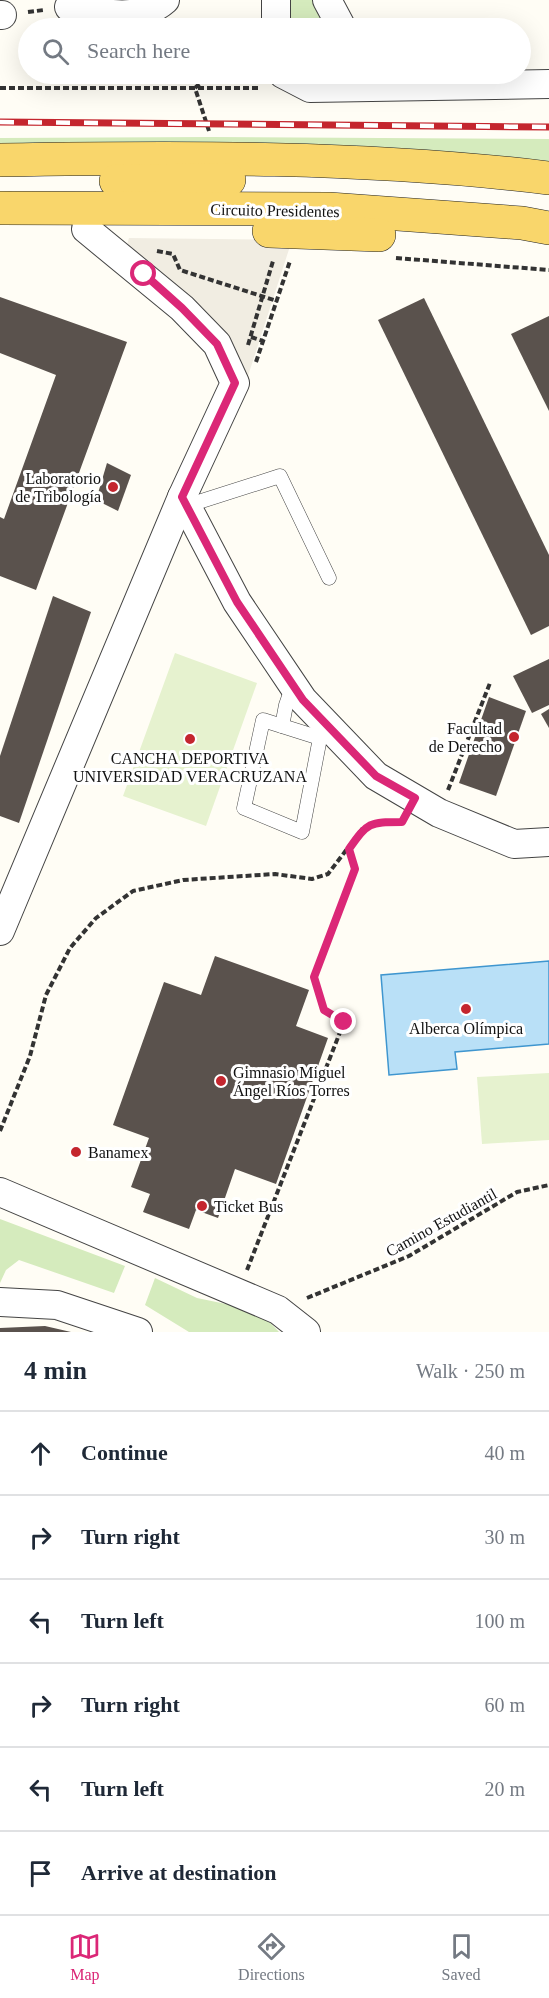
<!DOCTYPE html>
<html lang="en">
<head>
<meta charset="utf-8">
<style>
	body { margin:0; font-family:Georgia,serif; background:#f6f6f7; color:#1f2937 }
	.stop { position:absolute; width:18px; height:18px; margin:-14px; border:4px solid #db2777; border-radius:50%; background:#fff }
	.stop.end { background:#db2777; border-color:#fff; box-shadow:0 2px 6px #0008 }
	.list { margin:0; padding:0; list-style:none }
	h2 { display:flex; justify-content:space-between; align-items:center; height:78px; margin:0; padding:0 24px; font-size:26px }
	h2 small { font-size:20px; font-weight:400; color:#747a83 }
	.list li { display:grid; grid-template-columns:39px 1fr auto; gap:18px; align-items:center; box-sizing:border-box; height:84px; padding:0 24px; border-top:2px solid #e0e1e3 }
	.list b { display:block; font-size:22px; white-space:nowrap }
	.list em { font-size:20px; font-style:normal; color:#747a83 }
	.icon { flex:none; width:33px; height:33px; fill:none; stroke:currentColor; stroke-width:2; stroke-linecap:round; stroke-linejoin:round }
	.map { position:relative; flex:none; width:549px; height:1332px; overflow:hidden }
	.search { position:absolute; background:#fff; box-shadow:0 6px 24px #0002; left:18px; right:18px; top:18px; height:66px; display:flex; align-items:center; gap:15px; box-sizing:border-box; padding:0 21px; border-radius:33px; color:#747a83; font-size:22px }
	.sheet { height:582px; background:#fff }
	nav { display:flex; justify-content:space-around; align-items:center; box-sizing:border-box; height:84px; border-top:2px solid #e0e1e3; background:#fff; font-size:16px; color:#747a83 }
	nav a { display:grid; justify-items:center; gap:3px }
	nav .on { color:#db2777 }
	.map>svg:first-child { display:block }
	.green { fill:#d5ebbd }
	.pitch { fill:#e6f2cf }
	.plaza { fill:#f1ede2 }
	.water { fill:#b9e0f7; stroke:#3f96cf; stroke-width:1.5 }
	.building { fill:#5a524d }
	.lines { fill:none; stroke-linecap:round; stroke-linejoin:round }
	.lane-casing { stroke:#444; stroke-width:15 }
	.street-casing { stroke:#444; stroke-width:30 }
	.primary-casing { stroke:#222; stroke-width:34 }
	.path { stroke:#333; stroke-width:4; stroke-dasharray:6 3; stroke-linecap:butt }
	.lane { stroke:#fff; stroke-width:14 }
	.street { stroke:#fff; stroke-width:28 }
	.primary { stroke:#f9d66b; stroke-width:33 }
	.rail-casing { stroke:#c4262e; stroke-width:7 }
	.rail { stroke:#fff; stroke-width:4.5; stroke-dasharray:14; stroke-linecap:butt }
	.route { stroke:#db2777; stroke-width:8 }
	.poi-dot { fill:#c4262e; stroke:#fff; stroke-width:2 }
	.labels { text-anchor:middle; stroke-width:6; stroke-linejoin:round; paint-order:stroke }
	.street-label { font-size:16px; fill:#111; stroke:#fff }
	.poi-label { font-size:16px; fill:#111; stroke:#fff; text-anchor:start }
</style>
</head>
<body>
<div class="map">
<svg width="549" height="1332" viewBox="0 0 549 1332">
	<rect width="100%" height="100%" fill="#fffdf5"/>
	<g class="green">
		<polygon points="285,0 316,0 330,28 286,28"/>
		<polygon points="211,137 549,139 549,162 0,151 0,138"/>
		<polygon points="0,1219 125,1266 114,1293 19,1260 6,1270 0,1283"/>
		<polygon points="155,1278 197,1298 259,1311 279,1332 189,1332 145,1305"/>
	</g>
	<g class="pitch">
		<polygon points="175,653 257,683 206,826 123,796"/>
		<polygon points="549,1073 549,1140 482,1144 477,1077"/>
	</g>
	<polygon class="plaza" points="129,238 292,240 248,376 240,373 127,245"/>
	<polygon class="water" points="549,961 549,1044 455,1052 457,1069 389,1075 381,975"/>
	<g class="building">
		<polygon points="0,297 127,342 36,590 0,576 0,517 4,519 56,375 0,353"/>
		<polygon points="424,298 549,555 549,626 531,635 378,320"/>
		<polygon points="549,316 549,411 511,334"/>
		<polygon points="107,463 131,475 118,511 96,500"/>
		<polygon points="53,596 91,612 19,823 0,816 0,756"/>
		<polygon points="549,659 549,705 532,713 513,676"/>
		<polygon points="489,697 526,711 496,796 459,783"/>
		<polygon points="549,709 549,728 541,714"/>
		<polygon points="215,956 309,990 296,1026 328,1038 276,1184 235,1169 218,1218 196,1210 189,1229 143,1212 150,1194 131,1187 149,1138 113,1125 164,982 201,995"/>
		<polygon points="45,1326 71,1332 0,1332 0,1328"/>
	</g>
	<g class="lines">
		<g class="lane-casing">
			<g id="lane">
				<polyline points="186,506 280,476 329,578"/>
				<polygon points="263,720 320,738 302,832 244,808"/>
				<polyline points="282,726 286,705 293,685"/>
			</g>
		</g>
		<g class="street-casing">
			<g id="street">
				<polyline points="327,0 342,28"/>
				<path d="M 69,7 C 100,13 139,23 165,0"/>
				<polyline points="0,15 2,15"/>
				<polyline points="276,28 276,0"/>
				<polyline points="283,74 310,88 549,84"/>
				<polyline points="182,497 237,602 303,700 376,776 439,813 514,844 549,842"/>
				<polyline points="0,931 182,497 235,383 217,344 182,308 86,229"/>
				<polyline points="0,1192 278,1310 306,1332"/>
				<polyline points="0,1302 57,1305 138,1332"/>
			</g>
		</g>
		<g class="primary-casing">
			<g id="primary">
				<path d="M 0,160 C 183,157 367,156 549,178"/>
				<polyline points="116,181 229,180"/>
				<polyline points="0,208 329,209 522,223 549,228"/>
				<polyline points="269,231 379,235"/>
			</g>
		</g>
		<g class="path">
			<polyline points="28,12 44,10"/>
			<polyline points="0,88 261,88"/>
			<polyline points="209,131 195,88 210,74"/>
			<polyline points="157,251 173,254 180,270 277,301"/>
			<polyline points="396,258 549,270"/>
			<polyline points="251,337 263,341"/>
			<polyline points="248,345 273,261"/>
			<polyline points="256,362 290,261"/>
			<polyline points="448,790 490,683"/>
			<polyline points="0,1131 30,1056 46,995 70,948 96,918 133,891 183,880 275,874 312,879 328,874 363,828 377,822 401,822"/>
			<polyline points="247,1270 344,1022 324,1010 314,977 355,869 349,849"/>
			<polyline points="307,1298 409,1256 517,1192 549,1185"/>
		</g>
		<use href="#lane" class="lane"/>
		<use href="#street" class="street"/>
		<use href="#primary" class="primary"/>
		<g class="rail-casing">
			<polyline id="rail" points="0,122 549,127"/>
		</g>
		<use href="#rail" class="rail"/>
	</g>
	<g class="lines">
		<path class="route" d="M 144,274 L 182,308 L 217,344 L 235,383 L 182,497 L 237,602 L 303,700 L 376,776 L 415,798 L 402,822 C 369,822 368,822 349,849 L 355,869 L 314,977 L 324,1010 L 344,1022"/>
	</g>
	<g class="poi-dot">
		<circle cx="113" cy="487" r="6"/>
		<circle cx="514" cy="737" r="6"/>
		<circle cx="190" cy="739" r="6"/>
		<circle cx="466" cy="1009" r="6"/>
		<circle cx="221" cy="1081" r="6"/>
		<circle cx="76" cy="1152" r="6"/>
		<circle cx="202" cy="1206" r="6"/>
	</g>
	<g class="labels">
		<g class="street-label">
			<text transform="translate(275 210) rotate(1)" y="6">Circuito Presidentes</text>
			<text transform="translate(441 1222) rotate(-29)" y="6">Camino Estudiantil</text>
		</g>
		<g class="poi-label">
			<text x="101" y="484" text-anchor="end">Laboratorio<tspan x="101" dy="18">de Tribología</tspan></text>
			<text x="502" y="734" text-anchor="end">Facultad<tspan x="502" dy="18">de Derecho</tspan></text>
			<text x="190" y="764" text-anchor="middle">CANCHA DEPORTIVA<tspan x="190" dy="18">UNIVERSIDAD VERACRUZANA</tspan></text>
			<text x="466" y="1034" text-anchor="middle">Alberca Olímpica</text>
			<text x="233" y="1078">Gimnasio Miguel<tspan x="233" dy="18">Ángel Ríos Torres</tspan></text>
			<text x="88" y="1158">Banamex</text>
			<text x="214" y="1212">Ticket Bus</text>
		</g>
	</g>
</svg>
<div class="stop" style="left:144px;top:274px"></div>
<div class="stop end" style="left:344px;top:1022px"></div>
<div class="search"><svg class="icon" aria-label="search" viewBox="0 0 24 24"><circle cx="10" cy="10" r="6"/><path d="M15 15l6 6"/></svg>Search here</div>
</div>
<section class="sheet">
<h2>4 min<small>Walk · 250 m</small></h2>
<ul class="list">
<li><svg class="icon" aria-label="ahead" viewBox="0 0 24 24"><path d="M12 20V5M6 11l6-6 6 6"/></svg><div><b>Continue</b></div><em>40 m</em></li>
<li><svg class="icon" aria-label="right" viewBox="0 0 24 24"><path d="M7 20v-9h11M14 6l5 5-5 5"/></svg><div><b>Turn right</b></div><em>30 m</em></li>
<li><svg class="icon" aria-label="left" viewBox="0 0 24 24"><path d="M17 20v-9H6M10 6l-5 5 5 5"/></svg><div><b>Turn left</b></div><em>100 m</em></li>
<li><svg class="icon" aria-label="right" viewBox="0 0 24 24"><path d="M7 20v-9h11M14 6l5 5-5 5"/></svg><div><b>Turn right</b></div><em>60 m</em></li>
<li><svg class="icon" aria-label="left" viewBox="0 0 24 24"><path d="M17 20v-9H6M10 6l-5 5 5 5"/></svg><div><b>Turn left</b></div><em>20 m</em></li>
<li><svg class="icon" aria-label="arrive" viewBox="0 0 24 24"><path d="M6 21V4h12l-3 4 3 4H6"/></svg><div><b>Arrive at destination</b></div></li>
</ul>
</section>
<nav>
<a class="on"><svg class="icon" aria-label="map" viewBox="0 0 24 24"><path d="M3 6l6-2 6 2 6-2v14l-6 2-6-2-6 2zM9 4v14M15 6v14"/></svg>Map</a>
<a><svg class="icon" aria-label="directions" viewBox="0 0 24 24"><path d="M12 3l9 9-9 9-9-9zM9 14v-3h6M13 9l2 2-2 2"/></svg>Directions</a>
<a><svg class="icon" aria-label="saved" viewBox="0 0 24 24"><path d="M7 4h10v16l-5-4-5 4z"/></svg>Saved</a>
</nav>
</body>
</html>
